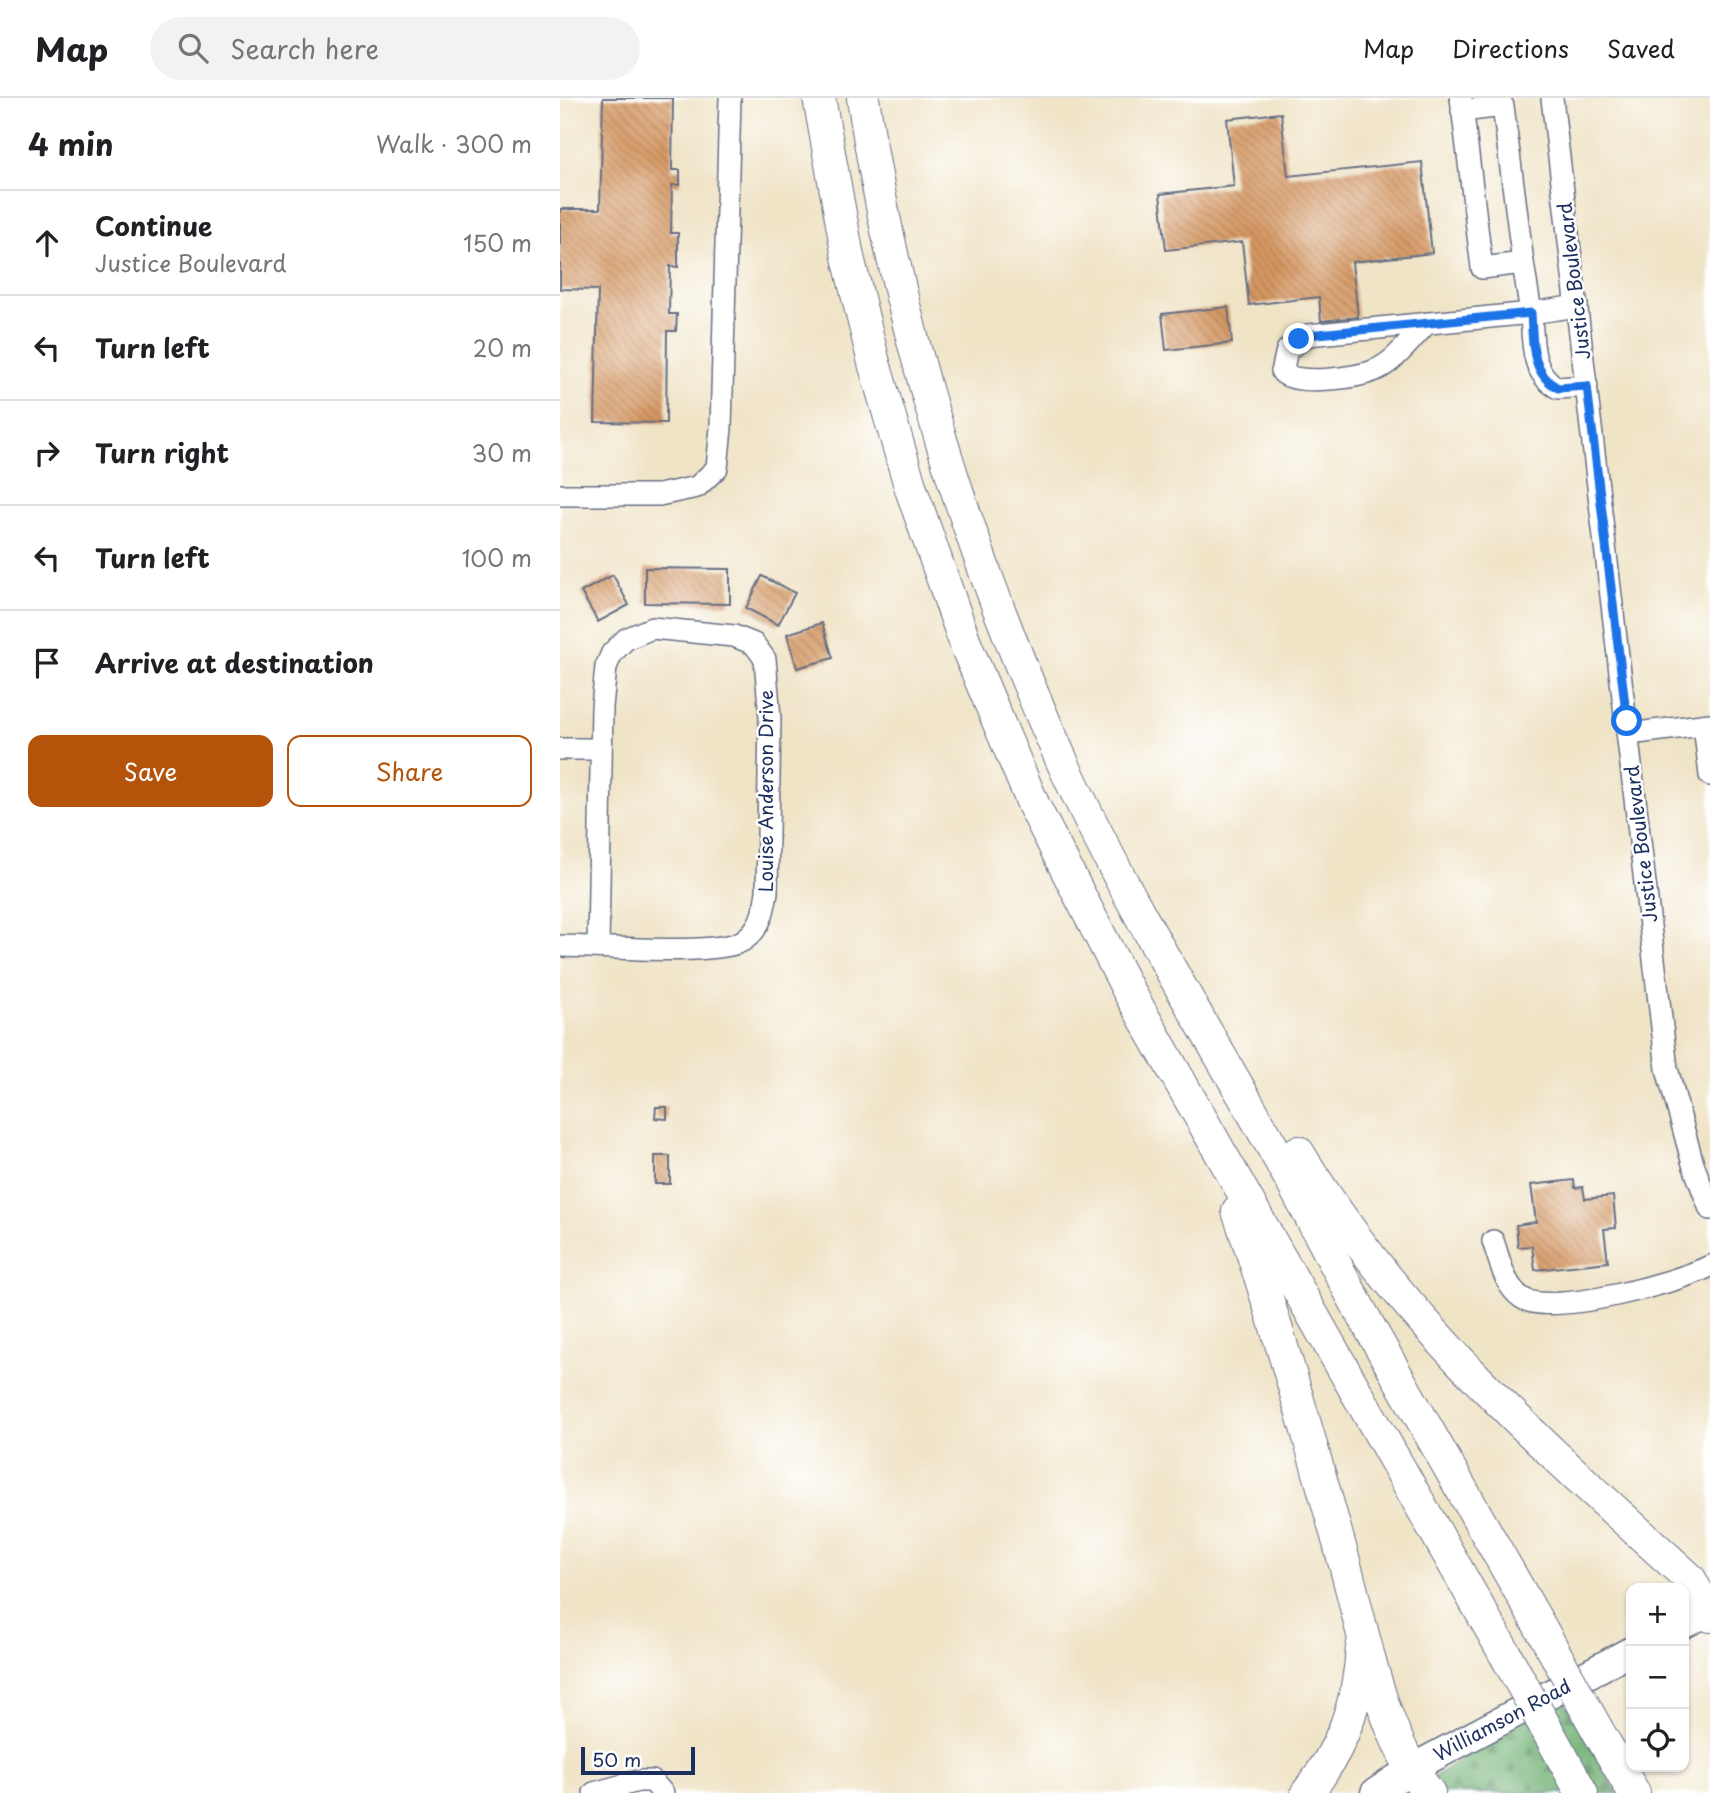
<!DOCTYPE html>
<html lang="en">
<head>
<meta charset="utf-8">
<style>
	body { margin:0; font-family:"Playpen Sans",sans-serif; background:#f2f2f2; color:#202124 }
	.controls { position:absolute; right:21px; bottom:21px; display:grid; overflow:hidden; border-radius:14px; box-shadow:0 2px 5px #0004 }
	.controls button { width:63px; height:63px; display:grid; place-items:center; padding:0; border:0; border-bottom:2px solid #e0e0e0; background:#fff; color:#202124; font:35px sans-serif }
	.scale { position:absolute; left:21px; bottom:18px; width:114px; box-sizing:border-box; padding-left:7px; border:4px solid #1b2f5e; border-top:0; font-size:19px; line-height:24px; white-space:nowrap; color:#1b2f5e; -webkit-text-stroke:5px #fff; paint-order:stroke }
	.stop { position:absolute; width:21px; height:21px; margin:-16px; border:5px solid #1a73e8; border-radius:50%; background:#fff }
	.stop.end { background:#1a73e8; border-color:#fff; box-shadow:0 2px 7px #0008 }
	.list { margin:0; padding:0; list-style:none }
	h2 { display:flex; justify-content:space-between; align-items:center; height:91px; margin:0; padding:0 28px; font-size:30px }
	h2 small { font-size:23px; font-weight:400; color:#757577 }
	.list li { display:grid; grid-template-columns:46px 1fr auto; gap:21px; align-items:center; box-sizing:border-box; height:105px; padding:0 28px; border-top:2px solid #e0e0e0 }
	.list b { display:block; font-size:26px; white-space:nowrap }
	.list p { margin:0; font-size:23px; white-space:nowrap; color:#757577 }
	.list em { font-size:23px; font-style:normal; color:#757577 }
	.actions { display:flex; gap:14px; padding:21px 28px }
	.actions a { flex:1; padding:16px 0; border:2px solid #b45309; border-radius:14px; text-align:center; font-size:24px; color:#b45309 }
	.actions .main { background:#b45309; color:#fff }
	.icon { flex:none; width:38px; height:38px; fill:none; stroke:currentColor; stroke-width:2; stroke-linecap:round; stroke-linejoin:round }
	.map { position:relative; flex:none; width:1150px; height:1695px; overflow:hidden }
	header { display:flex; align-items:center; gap:42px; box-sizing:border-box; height:98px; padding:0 35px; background:#fff; border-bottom:2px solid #e0e0e0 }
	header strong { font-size:33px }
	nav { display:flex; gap:38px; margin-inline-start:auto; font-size:24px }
	.search { width:490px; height:63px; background:#f2f2f2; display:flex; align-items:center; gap:18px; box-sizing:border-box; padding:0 24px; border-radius:38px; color:#757577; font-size:26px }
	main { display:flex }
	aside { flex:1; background:#fff }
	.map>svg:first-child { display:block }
	.forest { fill:url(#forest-firs); stroke:#467068; stroke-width:2 }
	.building { fill:url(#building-back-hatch) }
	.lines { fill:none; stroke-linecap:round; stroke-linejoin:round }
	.minor-casing { stroke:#666e83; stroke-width:24 }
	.major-casing { stroke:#666e83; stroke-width:31 }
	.highway-casing { stroke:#666e83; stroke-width:34 }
	.minor { stroke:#fff; stroke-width:21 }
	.major { stroke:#fff; stroke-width:28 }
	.highway { stroke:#fff; stroke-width:32 }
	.highway-bridge-casing { stroke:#666e83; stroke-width:34; stroke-linecap:butt }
	.highway-bridge { stroke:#fff; stroke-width:32 }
	.route { stroke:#1a73e8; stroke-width:9 }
	.labels { text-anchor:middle; stroke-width:5; stroke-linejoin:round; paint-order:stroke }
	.street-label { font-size:19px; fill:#1b2f5e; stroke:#fff }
</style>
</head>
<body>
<header>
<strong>Map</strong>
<div class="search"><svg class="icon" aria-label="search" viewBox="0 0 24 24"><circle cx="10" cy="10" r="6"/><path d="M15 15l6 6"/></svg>Search here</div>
<nav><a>Map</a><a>Directions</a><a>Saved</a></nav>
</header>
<main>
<aside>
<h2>4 min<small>Walk · 300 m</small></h2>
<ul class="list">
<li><svg class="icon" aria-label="ahead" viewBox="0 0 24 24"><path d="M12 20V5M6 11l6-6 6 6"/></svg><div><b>Continue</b><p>Justice Boulevard</p></div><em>150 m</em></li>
<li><svg class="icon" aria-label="left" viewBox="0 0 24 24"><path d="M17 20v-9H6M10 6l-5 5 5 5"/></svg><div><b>Turn left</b></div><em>20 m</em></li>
<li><svg class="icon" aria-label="right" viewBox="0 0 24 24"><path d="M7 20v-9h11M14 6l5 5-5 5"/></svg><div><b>Turn right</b></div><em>30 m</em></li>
<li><svg class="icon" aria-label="left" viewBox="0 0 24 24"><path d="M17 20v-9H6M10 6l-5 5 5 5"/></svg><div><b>Turn left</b></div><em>100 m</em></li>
<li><svg class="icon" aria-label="arrive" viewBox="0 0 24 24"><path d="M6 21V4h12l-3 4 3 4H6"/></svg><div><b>Arrive at destination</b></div></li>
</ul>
<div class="actions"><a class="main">Save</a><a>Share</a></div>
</aside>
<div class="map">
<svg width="1150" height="1695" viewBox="0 0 1150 1695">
	<defs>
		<pattern id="forest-firs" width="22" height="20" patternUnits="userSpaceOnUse" patternTransform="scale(1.75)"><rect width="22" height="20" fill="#71b173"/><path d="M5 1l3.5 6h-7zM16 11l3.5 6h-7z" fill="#5c9062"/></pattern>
		<pattern id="building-back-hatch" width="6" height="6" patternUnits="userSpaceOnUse" patternTransform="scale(1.75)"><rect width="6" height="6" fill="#d69761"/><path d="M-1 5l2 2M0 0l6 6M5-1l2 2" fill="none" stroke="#ad7c53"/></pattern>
	</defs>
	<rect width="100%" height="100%" fill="#fff"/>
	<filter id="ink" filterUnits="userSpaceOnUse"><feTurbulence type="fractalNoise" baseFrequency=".0143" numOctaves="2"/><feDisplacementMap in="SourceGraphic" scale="14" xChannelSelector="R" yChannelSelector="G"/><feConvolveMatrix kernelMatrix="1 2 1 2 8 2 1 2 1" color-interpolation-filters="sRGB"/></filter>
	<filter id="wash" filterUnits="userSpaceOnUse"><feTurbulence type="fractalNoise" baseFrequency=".00686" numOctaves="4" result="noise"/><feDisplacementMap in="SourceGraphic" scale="28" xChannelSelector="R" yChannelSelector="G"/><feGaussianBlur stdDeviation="1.57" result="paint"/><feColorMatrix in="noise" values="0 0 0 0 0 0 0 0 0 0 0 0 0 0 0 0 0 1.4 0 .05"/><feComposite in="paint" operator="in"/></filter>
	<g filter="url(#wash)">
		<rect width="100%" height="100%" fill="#f0e4c7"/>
		<polygon class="forest" points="1000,1595 1058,1695 850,1695"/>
		<g id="blocks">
			<g class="building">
				<polygon points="43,0 113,0 112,72 120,72 120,87 112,87 111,135 118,135 118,169 110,168 109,216 117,216 116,233 107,233 106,325 35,324 38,192 0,191 0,111 40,111"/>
				<polygon points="721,15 728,78 862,64 872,155 792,164 798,219 761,223 759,199 689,207 682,144 606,152 600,96 674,88 667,21"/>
				<polygon points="668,209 672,245 606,252 602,216"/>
				<polygon points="85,470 170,471 170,506 85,505"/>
				<polygon points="53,477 69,507 38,524 21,494"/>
				<polygon points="202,478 235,495 218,527 186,510"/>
				<polygon points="262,525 273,560 237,570 227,536"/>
				<polygon points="96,1009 107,1009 107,1021 95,1020"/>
				<rect x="95" y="1058" width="15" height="28"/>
				<polygon points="1014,1082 1015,1090 1023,1089 1025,1101 1053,1098 1056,1130 1044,1131 1048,1164 975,1172 972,1148 958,1149 956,1127 976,1124 971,1087"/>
			</g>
		</g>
	</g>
	<g filter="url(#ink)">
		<use href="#blocks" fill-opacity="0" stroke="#666e83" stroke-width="2"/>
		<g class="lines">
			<g class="minor-casing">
				<g id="minor">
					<polyline points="901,0 922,170 963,165 971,215 1017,208"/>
					<polyline points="992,0 1107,971 1133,1066 1150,1111"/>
					<polyline points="902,13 943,8 963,165"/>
					<path d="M 867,225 C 852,240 834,266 813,273 C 795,280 735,288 722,274 L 727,252 L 748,237 L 971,215 C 973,243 970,275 998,290 L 1027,288"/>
					<polyline points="0,397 99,397 137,389 157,370 161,330 170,0"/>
					<polyline points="1144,627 1150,677"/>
					<polyline points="1069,636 1150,626"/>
					<polyline points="0,651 41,651"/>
					<path d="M 0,848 C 35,848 160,859 184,842 C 201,830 204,813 207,794 L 210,620 L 205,561 L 194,546 L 174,538 L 92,530 L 66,541 L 52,555 L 46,569 L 42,609 L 38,849"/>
					<path d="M 933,1143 C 940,1162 944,1188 962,1200 C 991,1219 1119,1184 1150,1168"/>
					<polyline points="34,1695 78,1683 92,1683 103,1695"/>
				</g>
			</g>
			<g class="major-casing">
				<g id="major">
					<polyline points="1124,1526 1148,1514"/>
					<polyline points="815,1695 851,1671 1071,1553"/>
				</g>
			</g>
			<g class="highway-casing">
				<g id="highway">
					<polyline points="259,0 288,159 314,265 351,391 407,550 474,708 567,890 945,1556"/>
					<path d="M 303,0 C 337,228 410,462 506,672 C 564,797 637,916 705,1036 C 742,1099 774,1166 810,1230 C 867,1331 924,1431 982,1532"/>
					<path d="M 738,1054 C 841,1225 984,1348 1130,1481 L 1150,1518"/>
					<path d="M 678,1113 C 718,1228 751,1346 784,1463 C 804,1534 821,1638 869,1695"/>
					<polyline points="1038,1633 1074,1695"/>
					<polyline points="1001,1657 1022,1695"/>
					<path d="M 747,1695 C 782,1652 799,1604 802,1549"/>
				</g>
			</g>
			<use href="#minor" class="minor"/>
			<use href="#major" class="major"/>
			<use href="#highway" class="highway"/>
			<g class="highway-bridge-casing">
				<g id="highway-bridge">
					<polyline points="982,1532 1038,1633"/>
					<polyline points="945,1556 1001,1657"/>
				</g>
			</g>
			<use href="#highway-bridge" class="highway-bridge"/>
		</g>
	</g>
	<g class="lines" filter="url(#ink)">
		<path class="route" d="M 739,241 L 748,237 L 971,215 C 973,243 970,275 998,290 L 1027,288 L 1067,623"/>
	</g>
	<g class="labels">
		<g class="street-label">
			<text transform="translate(1014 183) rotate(-97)" y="7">Justice Boulevard</text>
			<text transform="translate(206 693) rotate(-90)" y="7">Louise Anderson Drive</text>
			<text transform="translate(1081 746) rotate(-97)" y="7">Justice Boulevard</text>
			<text transform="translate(942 1622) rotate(-28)" y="7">Williamson Road</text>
		</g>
	</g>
</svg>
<div class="controls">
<button>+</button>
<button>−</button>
<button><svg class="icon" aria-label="locate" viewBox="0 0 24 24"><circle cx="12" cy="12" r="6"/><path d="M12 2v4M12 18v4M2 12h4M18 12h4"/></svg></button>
</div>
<div class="scale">50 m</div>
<div class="stop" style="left:1067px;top:623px"></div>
<div class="stop end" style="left:739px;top:241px"></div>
</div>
</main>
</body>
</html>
